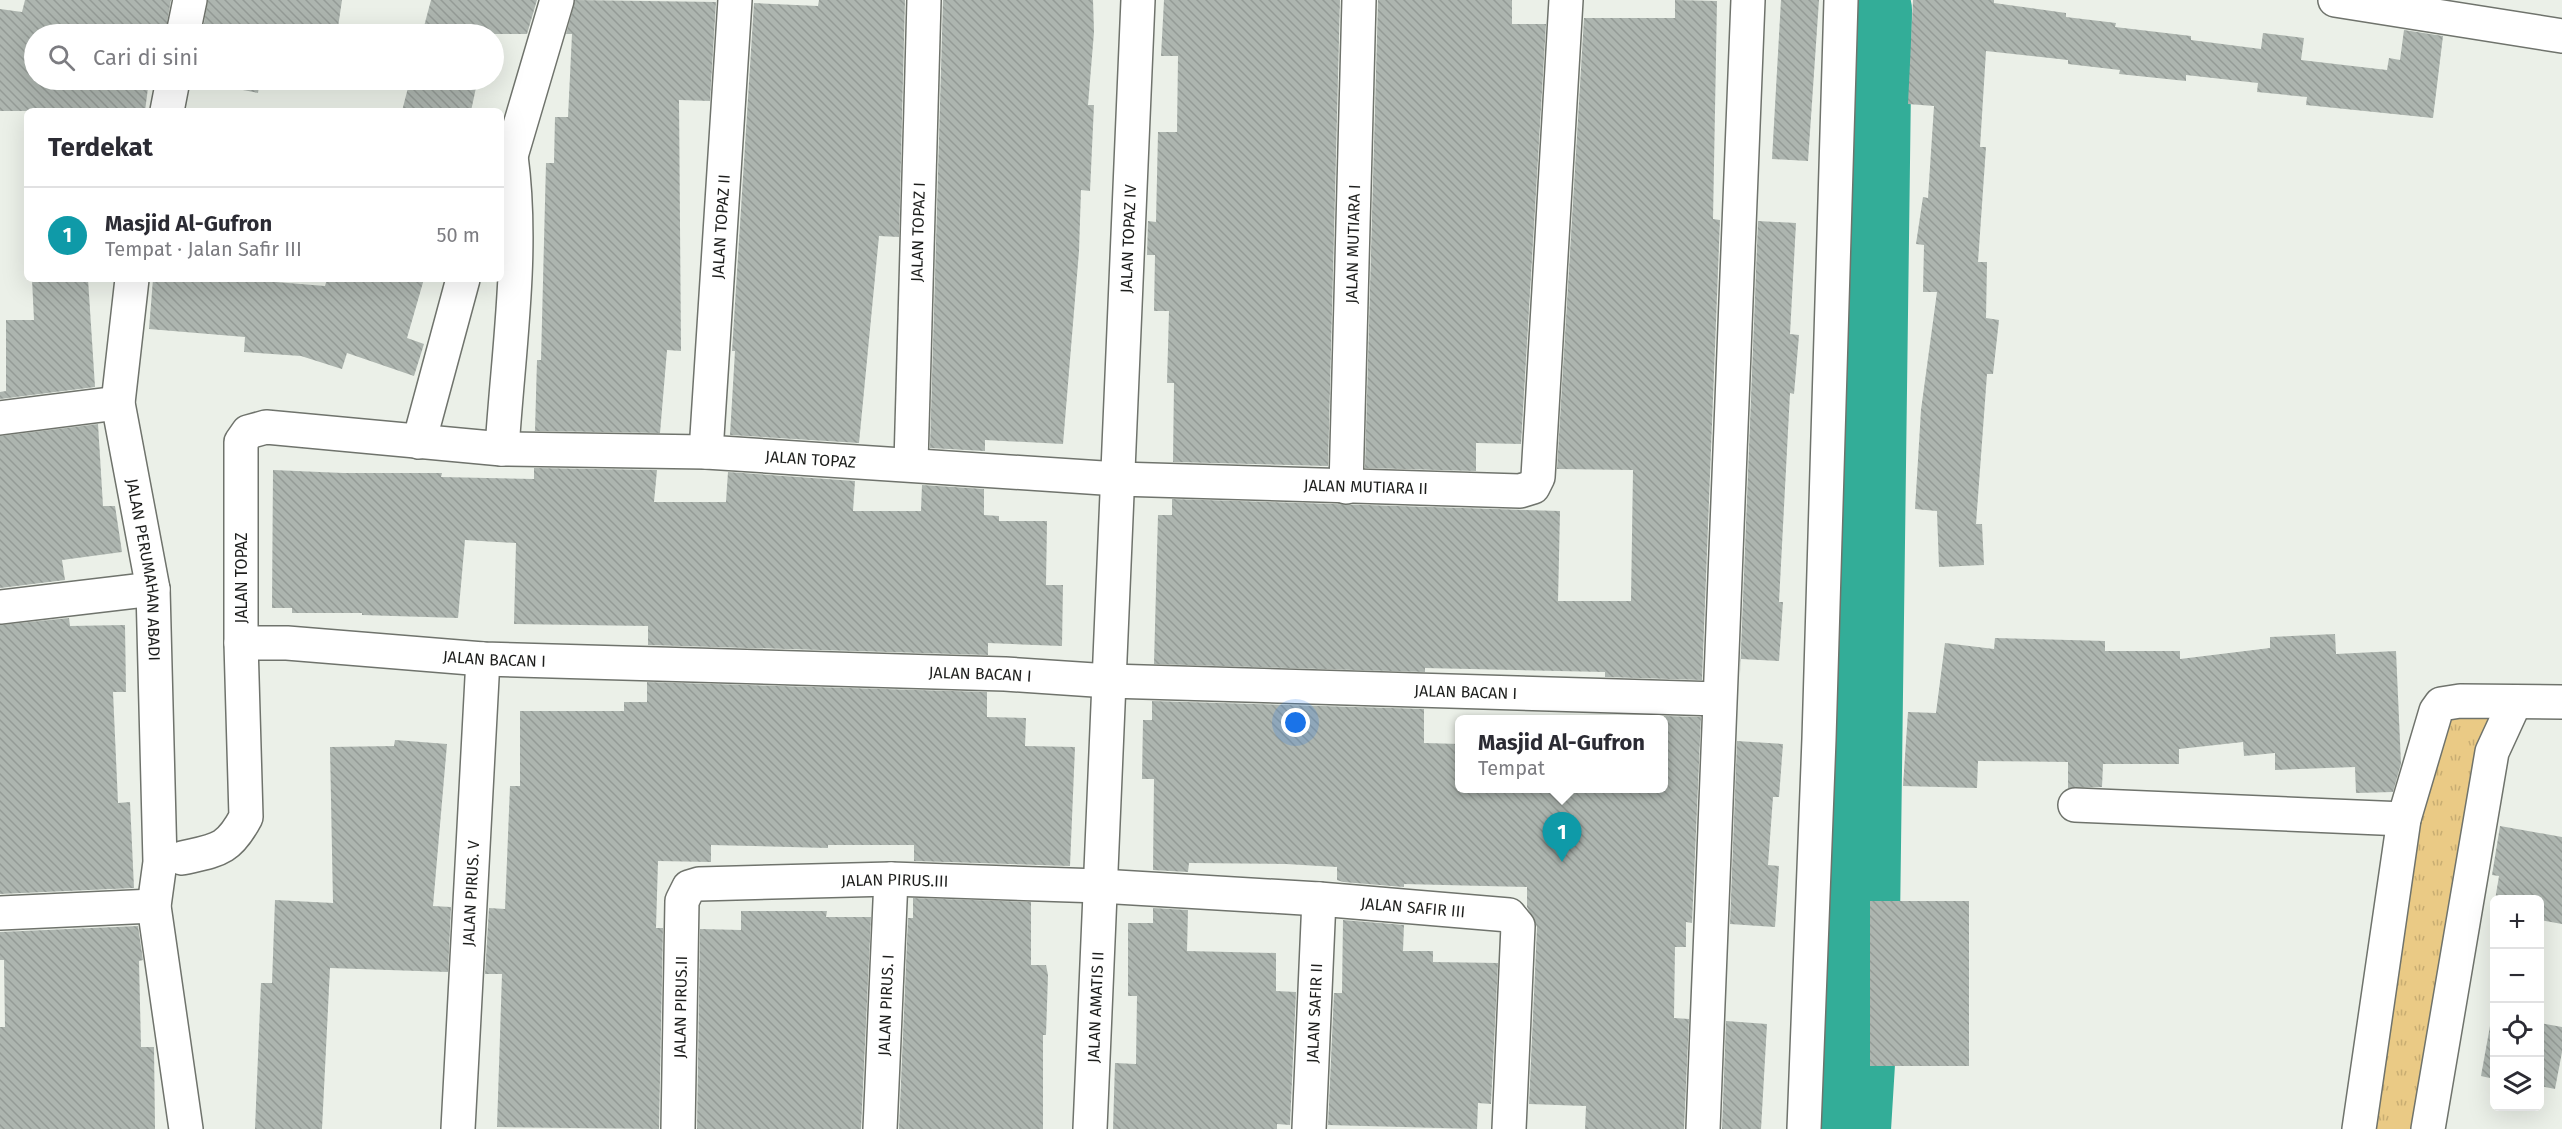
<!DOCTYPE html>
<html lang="id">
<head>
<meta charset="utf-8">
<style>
	body { margin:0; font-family:"Fira Sans",sans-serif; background:#f7f7f7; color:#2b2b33 }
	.controls { position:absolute; right:18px; bottom:18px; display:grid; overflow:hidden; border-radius:9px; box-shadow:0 6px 24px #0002 }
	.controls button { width:54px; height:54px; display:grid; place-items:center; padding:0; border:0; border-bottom:2px solid #e1e1e2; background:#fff; color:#2b2b33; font:30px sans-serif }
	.you { position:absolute; left:1296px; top:723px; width:21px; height:21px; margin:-15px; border:4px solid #fff; border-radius:50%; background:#1a73e8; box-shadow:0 0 0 9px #1a73e833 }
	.badge { display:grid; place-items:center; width:39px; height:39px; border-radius:50%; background:#ea580c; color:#fff; font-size:20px; font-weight:700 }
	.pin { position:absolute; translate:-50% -50px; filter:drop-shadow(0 2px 3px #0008) }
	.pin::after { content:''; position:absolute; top:32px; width:21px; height:18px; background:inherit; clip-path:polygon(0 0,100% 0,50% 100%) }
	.popup { position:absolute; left:1455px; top:715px; width:213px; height:78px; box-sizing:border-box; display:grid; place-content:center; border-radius:9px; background:#fff; filter:drop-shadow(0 2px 4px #0005); font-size:20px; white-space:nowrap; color:#7c7c81 }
	.popup b { font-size:22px; color:#2b2b33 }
	.popup::after { content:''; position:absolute; left:50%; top:100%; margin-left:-12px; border:12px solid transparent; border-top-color:#fff }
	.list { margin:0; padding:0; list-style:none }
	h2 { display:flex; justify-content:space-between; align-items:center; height:78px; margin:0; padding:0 24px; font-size:26px }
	h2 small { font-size:20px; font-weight:400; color:#7c7c81 }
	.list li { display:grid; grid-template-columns:39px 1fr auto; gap:18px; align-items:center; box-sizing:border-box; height:96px; padding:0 24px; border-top:2px solid #e1e1e2 }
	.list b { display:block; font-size:22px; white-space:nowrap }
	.list p { margin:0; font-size:20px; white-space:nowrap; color:#7c7c81 }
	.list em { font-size:20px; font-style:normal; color:#7c7c81 }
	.icon { flex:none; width:33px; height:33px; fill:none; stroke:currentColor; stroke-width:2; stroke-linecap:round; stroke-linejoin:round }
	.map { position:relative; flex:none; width:2562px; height:1129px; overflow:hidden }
	.search { position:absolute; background:#fff; box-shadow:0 6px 24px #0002; left:24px; top:24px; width:480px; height:66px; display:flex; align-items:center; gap:15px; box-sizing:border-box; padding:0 21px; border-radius:33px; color:#7c7c81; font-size:22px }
	.panel { position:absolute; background:#fff; box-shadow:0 6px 24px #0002; left:24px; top:108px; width:480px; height:174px; border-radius:9px }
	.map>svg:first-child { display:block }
	.grass { fill:url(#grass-tufts) }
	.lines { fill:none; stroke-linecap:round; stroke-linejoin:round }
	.river { stroke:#33ad98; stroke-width:78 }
	.building { fill:url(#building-back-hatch) }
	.minor-casing { stroke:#6f736c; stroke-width:36 }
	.minor { stroke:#fff; stroke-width:33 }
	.labels { text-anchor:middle; stroke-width:6; stroke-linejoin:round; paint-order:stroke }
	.street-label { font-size:16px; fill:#1e1f1d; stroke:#fff }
</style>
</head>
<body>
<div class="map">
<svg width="2562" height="1129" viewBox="0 0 2562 1129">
	<defs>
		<pattern id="grass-tufts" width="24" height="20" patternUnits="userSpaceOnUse" patternTransform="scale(1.5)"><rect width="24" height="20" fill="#eaca85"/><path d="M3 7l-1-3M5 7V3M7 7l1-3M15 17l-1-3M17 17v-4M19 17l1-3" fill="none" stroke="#c8ad72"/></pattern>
		<pattern id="building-back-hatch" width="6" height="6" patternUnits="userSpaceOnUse" patternTransform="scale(1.5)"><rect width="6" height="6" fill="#adb5af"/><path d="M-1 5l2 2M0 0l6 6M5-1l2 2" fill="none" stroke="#949b96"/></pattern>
	</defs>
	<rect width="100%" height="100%" fill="#ebf0e8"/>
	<g class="grass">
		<polygon points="1841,0 1874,0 1860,998 1852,1129 1804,1129"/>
		<polygon points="2497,711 2419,1129 2366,1129 2411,826 2445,717"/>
	</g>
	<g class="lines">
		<polyline class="river" points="1852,1129 1860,998 1873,10"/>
	</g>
	<g class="building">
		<polygon points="25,0 171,0 165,34 34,34 34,80 149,80 145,111 0,111 0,9 22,12"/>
		<polygon points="208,0 342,0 337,34 202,34"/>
		<polygon points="431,0 537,0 527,34 422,34"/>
		<polygon points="575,0 716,2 710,101 679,100 681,351 667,350 660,433 535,431 537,360 541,360 546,163 554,163 555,117 568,117 572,34 566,34"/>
		<polygon points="819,0 905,0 899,237 879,236 859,443 730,435 735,351 732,351 754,3 818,6"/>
		<polygon points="943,0 1093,0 1094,32 1088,105 1094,105 1090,191 1081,190 1079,251 1063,444 985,440 985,451 930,448"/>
		<polygon points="1164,0 1340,0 1328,466 1173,462 1174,383 1167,383 1169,311 1154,311 1155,255 1147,255 1148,221 1156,222 1158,132 1177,132 1178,56 1161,56"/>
		<polygon points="1378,0 1512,0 1512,24 1546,24 1521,444 1476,443 1476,471 1365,468"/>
		<polygon points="1675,0 1717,1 1713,219 1720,220 1702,680 1605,677 1605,672 1425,668 1425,672 1154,664 1158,515 1172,515 1172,499 1560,511 1558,601 1631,601 1633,470 1557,469 1584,18 1675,18"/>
		<polygon points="1781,0 1819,0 1808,161 1772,159"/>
		<polygon points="1913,0 1994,0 1994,3 2066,13 2066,17 2116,23 2115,27 2191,36 2191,40 2261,49 2263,33 2304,38 2301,60 2387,70 2389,58 2400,60 2404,30 2443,36 2433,118 2306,105 2307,97 2257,92 2258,83 2186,75 2186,81 2119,74 2120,70 2068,64 2068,60 1986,51 1980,147 1986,147 1978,262 1987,262 1986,318 1999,320 1993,374 1987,374 1976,524 1982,524 1984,565 1939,567 1937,511 1915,509 1921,410 1937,292 1923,292 1924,245 1916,244 1923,197 1928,198 1934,106 1908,104"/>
		<polygon points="191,80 260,80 258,93"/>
		<polygon points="410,80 482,80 480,84 477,83 471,111 402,111"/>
		<polygon points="1758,221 1796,223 1790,334 1799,335 1794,394 1790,393 1779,602 1783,602 1779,661 1741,659 1740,674"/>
		<polygon points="32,279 88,279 95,387 0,399 0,392 6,391 6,320 34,320"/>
		<polygon points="153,279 239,279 325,286 327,279 424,279 407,338 424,344 414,376 347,353 342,369 301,356 244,352 245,337 149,329"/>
		<polygon points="98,424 103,506 115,506 122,552 62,560 65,580 0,588 0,436"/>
		<polygon points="534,468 657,470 654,502 726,502 728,472 855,481 853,511 921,511 922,485 984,489 984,515 999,516 999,521 1047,521 1046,585 1063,585 1062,646 988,643 988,655 648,645 648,626 514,624 516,543 465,540 458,618 362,615 362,613 292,613 292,608 272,608 273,470 343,473 442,473 441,477 534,479"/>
		<polygon points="69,618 70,626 125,625 126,692 113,692 118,803 130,802 134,888 0,894 0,625"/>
		<polygon points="2335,634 2336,654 2396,651 2401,764 2393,792 2356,793 2355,767 2275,770 2275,753 2244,756 2243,742 2179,749 2179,764 2103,764 2102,787 2068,788 2068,762 1978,761 1977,788 1903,786 1908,712 1936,713 1945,643 1994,649 1995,638 2105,641 2105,651 2180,651 2180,659 2270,648 2270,637"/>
		<polygon points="647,682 987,692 987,717 1026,718 1025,746 1075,747 1070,866 914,861 914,845 828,845 828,848 711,845 711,862 658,861 656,928 663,928 659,1129 497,1127 502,974 485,974 489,908 505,909 510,786 520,786 520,711 624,711 624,702 647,702"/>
		<polygon points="1152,701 1424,709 1424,743 1460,744 1460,789 1664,789 1664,716 1701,717 1692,923 1686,922 1686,947 1675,947 1674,1018 1689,1019 1684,1129 1585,1129 1586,1106 1529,1104 1537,927 1527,907 1527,887 1404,884 1404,887 1343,882 1337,880 1337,867 1286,864 1189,863 1188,872 1153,870 1154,779 1142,779 1143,720 1152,720"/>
		<polygon points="395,740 447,744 433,906 451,907 448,972 330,968 322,1129 255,1129 261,983 272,983 275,900 333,903 330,747 394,746"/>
		<polygon points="1737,741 1783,744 1779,797 1773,797 1768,865 1779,866 1775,927 1730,924"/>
		<polygon points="2500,826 2562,837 2562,924 2540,920 2540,900 2495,900 2499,876 2492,875"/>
		<polygon points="913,898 1031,902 1031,965 1046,965 1048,975 1046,1035 1043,1035 1043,1129 899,1129 908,918 913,918"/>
		<rect x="1870" y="901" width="99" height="165"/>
		<polygon points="1153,908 1188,910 1187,951 1276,953 1276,991 1296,992 1290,1125 1277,1124 1277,1129 1113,1129 1115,1063 1136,1064 1137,996 1128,996 1128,923 1153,923"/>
		<polygon points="741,911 827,911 826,917 871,917 861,1129 697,1129 700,929 741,930"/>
		<polygon points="1343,920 1404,925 1403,951 1433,951 1433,962 1498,963 1491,1104 1478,1103 1477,1129 1328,1125 1334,993 1342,993"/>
		<polygon points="138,926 143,960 139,961 141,1047 154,1047 155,1129 0,1129 0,1027 5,1027 4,960 0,960 0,932"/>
		<polygon points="2492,1015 2494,1016 2494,1079 2481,1076"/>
		<polygon points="1726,1021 1767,1024 1761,1129 1722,1129"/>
		<polygon points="2540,1023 2562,1027 2562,1052 2555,1089 2540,1086"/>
	</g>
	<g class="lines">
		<g class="minor-casing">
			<g id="minor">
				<polyline points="2335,0 2562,36"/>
				<polyline points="183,34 190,0"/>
				<polyline points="167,111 173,80"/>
				<polyline points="501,174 511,156 557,0"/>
				<path id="s1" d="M 132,279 L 118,403 L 153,589 L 160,862 L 154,906 L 186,1129"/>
				<polyline points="0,418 118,403"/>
				<polyline points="419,442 463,279"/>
				<path d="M 502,449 C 508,353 524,252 511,156"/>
				<path id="s2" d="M 706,452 L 735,0"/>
				<path id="s3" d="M 911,463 L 924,0"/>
				<path id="s4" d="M 1346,487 L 1359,0"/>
				<polyline points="0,607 153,589"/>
				<path id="s5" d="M 241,643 L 287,643 L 483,659 L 1005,674 L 1109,681 L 1719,699"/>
				<polyline points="2075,805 2404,819"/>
				<path id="s6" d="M 182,858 C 217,850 228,851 246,817 L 241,643 L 241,442 L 248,432 L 266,427 L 502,449 L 706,452 L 1118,479 L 1520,491 L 1533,487 L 1538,477 L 1566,0"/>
				<polyline points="0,913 154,906"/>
				<path id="s7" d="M 458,1129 L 483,659"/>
				<path id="s8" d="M 678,1129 L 682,901 L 689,887 L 699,884 L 891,879 L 1100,886 L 1319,899 L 1509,915 L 1518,926 L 1509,1129"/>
				<path id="s9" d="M 880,1129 L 891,879"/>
				<path id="s10" d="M 1090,1129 L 1138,0"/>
				<path id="s11" d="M 1309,1129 L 1319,899"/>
				<polyline points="1703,1129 1748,0"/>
				<polyline points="1804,1129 1819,739 1841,0"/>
				<polyline points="2359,1129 2404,819 2436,711 2441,704 2460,701 2562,702"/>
				<polyline points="2428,1129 2492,752 2515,702"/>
			</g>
		</g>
		<use href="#minor" class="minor"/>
	</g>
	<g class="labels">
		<g class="street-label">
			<text dy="6" stroke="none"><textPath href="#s2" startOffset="226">JALAN TOPAZ II</textPath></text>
			<text dy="6" stroke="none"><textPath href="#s3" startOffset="231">JALAN TOPAZ I</textPath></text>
			<text dy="6" stroke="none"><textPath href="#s10" startOffset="891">JALAN TOPAZ IV</textPath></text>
			<text dy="6" stroke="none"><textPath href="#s4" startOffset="243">JALAN MUTIARA I</textPath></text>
			<text dy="6" stroke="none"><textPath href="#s6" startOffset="1032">JALAN TOPAZ</textPath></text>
			<text dy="6" stroke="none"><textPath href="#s6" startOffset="1588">JALAN MUTIARA II</textPath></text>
			<text dy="6" stroke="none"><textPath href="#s1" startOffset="294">JALAN PERUMAHAN ABADI</textPath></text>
			<text transform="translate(241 578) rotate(-90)" y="6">JALAN TOPAZ</text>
			<text dy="6" stroke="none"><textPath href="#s5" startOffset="254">JALAN BACAN I</textPath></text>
			<text dy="6" stroke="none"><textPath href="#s5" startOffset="740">JALAN BACAN I</textPath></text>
			<text dy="6" stroke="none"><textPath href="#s5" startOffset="1226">JALAN BACAN I</textPath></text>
			<text dy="6" stroke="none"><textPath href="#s8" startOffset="450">JALAN PIRUS.III</textPath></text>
			<text dy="6" stroke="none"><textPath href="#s7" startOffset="236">JALAN PIRUS. V</textPath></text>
			<text dy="6" stroke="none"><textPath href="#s8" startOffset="969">JALAN SAFIR III</textPath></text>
			<text dy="6" stroke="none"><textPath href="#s9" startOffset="124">JALAN PIRUS. I</textPath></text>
			<text dy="6" stroke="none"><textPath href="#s8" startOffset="122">JALAN PIRUS.II</textPath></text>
			<text dy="6" stroke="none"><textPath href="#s10" startOffset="122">JALAN AMATIS II</textPath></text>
			<text dy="6" stroke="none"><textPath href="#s11" startOffset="116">JALAN SAFIR II</textPath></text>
		</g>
	</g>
</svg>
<div class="controls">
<button>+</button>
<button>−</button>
<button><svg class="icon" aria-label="locate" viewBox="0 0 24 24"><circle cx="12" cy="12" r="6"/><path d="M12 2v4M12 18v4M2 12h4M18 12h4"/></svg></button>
<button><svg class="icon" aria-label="layers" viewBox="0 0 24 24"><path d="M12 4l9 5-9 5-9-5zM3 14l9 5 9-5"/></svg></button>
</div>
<div class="you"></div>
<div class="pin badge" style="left:1562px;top:862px;background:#0f9aa8">1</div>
<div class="popup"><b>Masjid Al-Gufron</b>Tempat</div>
<div class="search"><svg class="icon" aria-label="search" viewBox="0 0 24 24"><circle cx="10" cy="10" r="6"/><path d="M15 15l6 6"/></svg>Cari di sini</div>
<section class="panel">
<h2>Terdekat<small></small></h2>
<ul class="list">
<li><span class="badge" style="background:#0f9aa8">1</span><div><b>Masjid Al-Gufron</b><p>Tempat · Jalan Safir III</p></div><em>50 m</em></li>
</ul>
</section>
</div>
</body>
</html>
